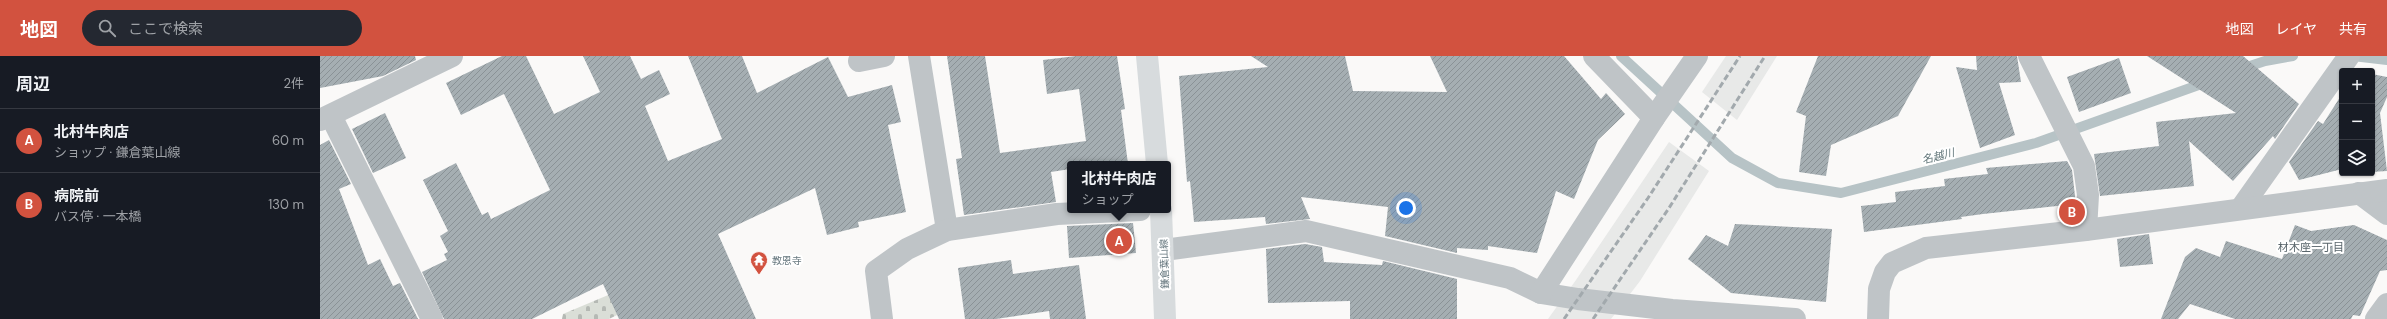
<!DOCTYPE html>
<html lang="ja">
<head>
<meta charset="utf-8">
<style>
	body { margin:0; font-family:"DM Sans","Noto Sans JP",sans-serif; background:#242831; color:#f1f3f6 }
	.controls { position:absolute; right:12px; top:12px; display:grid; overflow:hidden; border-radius:4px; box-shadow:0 1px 3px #0004 }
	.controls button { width:36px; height:36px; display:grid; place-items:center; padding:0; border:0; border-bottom:1px solid #363941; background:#171b24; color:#f1f3f6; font:20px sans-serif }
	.you { position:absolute; left:1086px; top:152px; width:14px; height:14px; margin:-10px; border:3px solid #fff; border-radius:50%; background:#1a73e8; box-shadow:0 0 0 6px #1a73e833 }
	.badge { display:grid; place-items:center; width:26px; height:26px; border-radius:50%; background:#d2523f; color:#fff; font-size:13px; font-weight:700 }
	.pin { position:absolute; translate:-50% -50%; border:2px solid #fff; box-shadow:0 1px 4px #0006 }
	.popup { position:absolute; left:747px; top:105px; width:104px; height:52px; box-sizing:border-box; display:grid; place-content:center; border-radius:4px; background:#171b24; filter:drop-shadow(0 1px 3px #0005); font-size:13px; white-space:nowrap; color:#9ea1a6 }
	.popup b { font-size:15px; color:#f1f3f6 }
	.popup::after { content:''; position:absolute; left:50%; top:100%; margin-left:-8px; border:8px solid transparent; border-top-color:#171b24 }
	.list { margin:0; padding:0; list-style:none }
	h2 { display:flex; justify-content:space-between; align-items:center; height:52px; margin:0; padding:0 16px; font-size:17px }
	h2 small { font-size:13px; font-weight:400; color:#9ea1a6 }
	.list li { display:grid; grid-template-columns:26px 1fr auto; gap:12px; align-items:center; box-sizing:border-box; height:64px; padding:0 16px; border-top:1px solid #363941 }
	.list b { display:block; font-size:15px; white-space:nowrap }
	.list p { margin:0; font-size:13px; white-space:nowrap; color:#9ea1a6 }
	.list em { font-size:13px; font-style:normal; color:#9ea1a6 }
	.icon { flex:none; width:22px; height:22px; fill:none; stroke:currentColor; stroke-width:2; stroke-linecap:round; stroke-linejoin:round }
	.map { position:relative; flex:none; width:2067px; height:263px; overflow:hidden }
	header { display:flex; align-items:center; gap:24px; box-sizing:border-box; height:56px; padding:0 20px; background:#d2523f; color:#fff }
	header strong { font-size:19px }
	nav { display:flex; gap:22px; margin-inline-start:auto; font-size:14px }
	.search { width:280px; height:36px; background:#242831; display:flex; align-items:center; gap:10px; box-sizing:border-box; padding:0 14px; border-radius:22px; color:#9ea1a6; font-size:15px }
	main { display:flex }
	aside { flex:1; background:#171b24 }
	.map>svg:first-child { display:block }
	.built { fill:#e8e9e8 }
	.cemetery { fill:url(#cemetery-stones) }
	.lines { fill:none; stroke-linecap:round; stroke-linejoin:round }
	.stream { stroke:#b7c3c6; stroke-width:10 }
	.building { fill:url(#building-hatch) }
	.minor { stroke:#bfc4c7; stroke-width:22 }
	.major { stroke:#d7dbdd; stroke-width:22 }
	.rail { stroke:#a2a9ad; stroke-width:3; stroke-dasharray:6 3; stroke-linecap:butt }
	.labels { text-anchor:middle; stroke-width:4; stroke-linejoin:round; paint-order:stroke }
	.poi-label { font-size:10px; fill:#67787f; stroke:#fff; text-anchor:start }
	.street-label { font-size:10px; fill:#67787f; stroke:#fff }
	.water-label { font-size:11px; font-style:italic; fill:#627679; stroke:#fff }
	.neighbourhood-label { font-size:11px; fill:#59656b; stroke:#fff }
</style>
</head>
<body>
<header>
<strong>地図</strong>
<div class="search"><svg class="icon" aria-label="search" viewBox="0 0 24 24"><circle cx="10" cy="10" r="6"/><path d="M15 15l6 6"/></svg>ここで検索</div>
<nav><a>地図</a><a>レイヤ</a><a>共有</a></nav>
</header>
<main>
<aside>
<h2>周辺<small>2件</small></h2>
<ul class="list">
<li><span class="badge">A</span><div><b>北村牛肉店</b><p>ショップ · 鎌倉葉山線</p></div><em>60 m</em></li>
<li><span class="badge">B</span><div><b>病院前</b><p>バス停 · 一本橋</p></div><em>130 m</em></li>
</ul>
</aside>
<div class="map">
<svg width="2067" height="263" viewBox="0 0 2067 263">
	<defs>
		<pattern id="cemetery-stones" width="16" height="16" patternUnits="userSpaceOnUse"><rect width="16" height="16" fill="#daded7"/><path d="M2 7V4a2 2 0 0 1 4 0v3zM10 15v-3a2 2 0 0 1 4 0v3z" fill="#b5b9b4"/></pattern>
		<pattern id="building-hatch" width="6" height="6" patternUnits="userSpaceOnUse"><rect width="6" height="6" fill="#a5aeb2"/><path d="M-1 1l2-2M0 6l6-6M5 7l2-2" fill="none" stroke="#8a9296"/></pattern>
	</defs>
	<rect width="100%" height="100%" fill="#faf9f8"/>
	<g class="built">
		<polygon points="1406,0 1457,0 1417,64 1382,36"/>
		<polygon points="1349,86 1389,115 1320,225 1291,263 1228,263 1256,224"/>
	</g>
	<polygon class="cemetery" points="393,195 398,209 289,263 242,263 243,258"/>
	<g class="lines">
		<g class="stream">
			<polyline points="1301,0 1412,102 1458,127 1521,137 1716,87 1887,26"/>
			<polyline points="2033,0 2067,4"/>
			<polyline points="1921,13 1945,5 1973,0"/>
		</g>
	</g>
	<g class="building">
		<polygon points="0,0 95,0 96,4 63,20 0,32"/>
		<polygon points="182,0 206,0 234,58 280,36 263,0 310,0 321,23 339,14 350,38 325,50 348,105 402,83 368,0 422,0 437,37 508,1 528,41 572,29 581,66 568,69 586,156 538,166 539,171 507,179 495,132 398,178 436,263 299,263 283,228 212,263 124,263 102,216 127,204 124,198 128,196 120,180 128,175 103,124 136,107 162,159 168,156 171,163 230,134 184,38 141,59 126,27"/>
		<polygon points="627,0 665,0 680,97 766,85 759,33 727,38 723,4 756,0 797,0 805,53 801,54 808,108 750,108 750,113 731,116 736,146 644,159 636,103 642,102"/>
		<polygon points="931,0 1025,0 1033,35 1127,36 1110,0 1244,0 1281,43 1286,37 1305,58 1278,84 1254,143 1236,135 1217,197 1168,190 1168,194 1137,192 1137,197 1065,180 1068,151 981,141 990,163 946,168 945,161 874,166 870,125 867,126 859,20 948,11"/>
		<polygon points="1498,0 1611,0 1578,60 1511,89 1506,120 1479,116 1486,60 1476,56"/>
		<polygon points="1656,0 1697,0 1701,26 1679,27 1695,79 1660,92 1636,11 1657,14"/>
		<polygon points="1827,0 1923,0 1979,48 1955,83 1953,80 1913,125 1869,85 1874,130 1780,140 1774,98 1839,90 1836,66 1916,57"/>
		<polygon points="1799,2 1811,37 1759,56 1747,21"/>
		<polygon points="2052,18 2067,21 2067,41 2060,57 2067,115 2052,116"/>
		<polygon points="2022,38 2022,113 1979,124 1969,106 1998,65 2003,68"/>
		<polygon points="65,57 86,102 53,117 32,73"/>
		<polygon points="9,84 31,128 19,133 48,209 60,203 73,230 80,227 98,263 0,263 0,89"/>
		<polygon points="1747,105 1752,114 1755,140 1755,143 1751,143 1755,145 1755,148 1663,158 1641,161 1642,163 1544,176 1541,150 1576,146 1575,136 1625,130 1624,123 1668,118 1666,112"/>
		<polygon points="813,167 816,197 749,202 747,170"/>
		<polygon points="1415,168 1512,173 1506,246 1411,237 1368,203 1386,179 1408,190"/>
		<polygon points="1975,169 1991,175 2034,169 2067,184 2067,214 2060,215 2040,260 2033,259 2031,263 1915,263 1870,248 1858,263 1841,263 1865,201 1876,192 1900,201 1906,185 1962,203"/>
		<polygon points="1829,178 1833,208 1800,211 1797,183"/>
		<polygon points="985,188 1002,191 1004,206 1062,209 1063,205 1137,223 1137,263 1030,263 1030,245 948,247 946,193"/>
		<polygon points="691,204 693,218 759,209 766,263 730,263 729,255 676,263 645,263 638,212"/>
	</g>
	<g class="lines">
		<g class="minor">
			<polyline points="599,0 627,174"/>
			<polyline points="1709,0 1764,110 1768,139 1766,174"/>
			<polyline points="539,5 564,0"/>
			<polyline points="11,60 112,263"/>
			<polyline points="1334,62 1377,0"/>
			<polyline points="0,64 132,0"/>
			<polyline points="2039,137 2067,158"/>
			<polyline points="1921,152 2029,0"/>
			<polyline points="844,194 986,175 1190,222 1221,237 1258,243 1352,254 1475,263"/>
			<polyline points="1221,237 1334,62 1274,0"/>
			<polyline points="562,263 556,215 587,193 627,174 737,158 820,154"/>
			<polyline points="1558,263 1559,233 1565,216 1572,207 1606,192 1766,174 2067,134"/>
			<polyline points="2056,263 2067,248"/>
		</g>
		<g class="major">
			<polyline points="827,0 837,108"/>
			<polyline points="841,154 845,263"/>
		</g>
		<g class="rail">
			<polyline points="1244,263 1328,142 1420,0"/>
			<polyline points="1273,263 1349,152 1445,0"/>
		</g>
	</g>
	<defs>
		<g id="temple-pin" transform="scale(0.9)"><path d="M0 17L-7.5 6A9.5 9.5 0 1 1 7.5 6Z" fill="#d2523f" stroke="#fff"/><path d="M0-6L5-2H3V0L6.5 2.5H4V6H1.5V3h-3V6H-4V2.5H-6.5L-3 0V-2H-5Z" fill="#fff"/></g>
	</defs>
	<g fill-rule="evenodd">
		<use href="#temple-pin" x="439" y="204"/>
	</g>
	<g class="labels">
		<g class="poi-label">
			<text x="452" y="208">教恩寺</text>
		</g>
		<g class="street-label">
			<text transform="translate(844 208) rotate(-92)" y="4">鎌倉葉山線</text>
		</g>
		<g class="water-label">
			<text transform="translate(1618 100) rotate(-14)" y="4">名越川</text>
		</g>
		<g class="neighbourhood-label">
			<text x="1991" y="195">材木座一丁目</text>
		</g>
	</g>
</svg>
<div class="controls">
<button>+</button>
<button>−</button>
<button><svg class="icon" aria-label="layers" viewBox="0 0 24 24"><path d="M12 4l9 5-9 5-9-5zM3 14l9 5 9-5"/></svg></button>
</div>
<div class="you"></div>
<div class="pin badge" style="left:799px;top:185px">A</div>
<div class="popup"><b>北村牛肉店</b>ショップ</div>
<div class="pin badge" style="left:1752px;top:156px">B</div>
</div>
</main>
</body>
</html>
